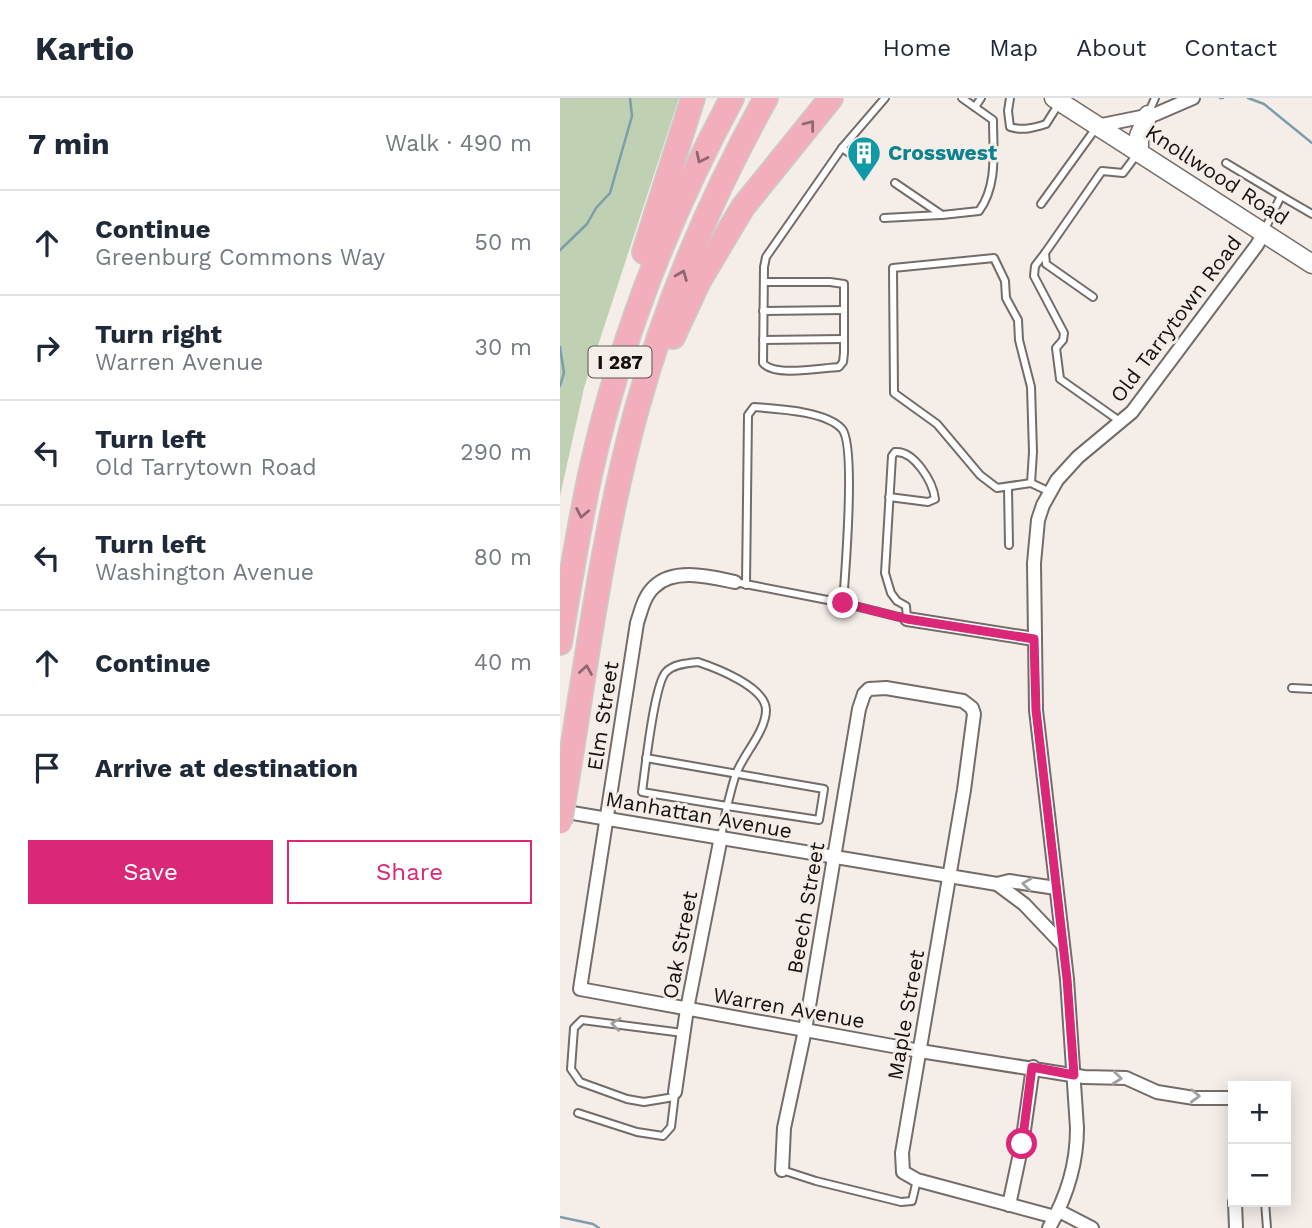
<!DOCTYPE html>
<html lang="en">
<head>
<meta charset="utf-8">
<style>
	body { margin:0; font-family:"Work Sans",sans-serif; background:#f2f2f3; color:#1f2937 }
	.controls { position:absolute; right:21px; bottom:21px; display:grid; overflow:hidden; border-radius:0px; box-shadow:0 4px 18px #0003 }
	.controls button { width:63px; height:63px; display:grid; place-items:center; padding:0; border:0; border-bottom:2px solid #e0e1e3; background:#fff; color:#1f2937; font:35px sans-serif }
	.stop { position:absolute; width:21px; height:21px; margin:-16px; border:5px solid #db2777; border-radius:50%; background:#fff }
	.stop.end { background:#db2777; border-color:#fff; box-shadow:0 2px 7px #0008 }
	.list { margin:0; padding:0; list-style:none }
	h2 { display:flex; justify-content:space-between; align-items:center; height:91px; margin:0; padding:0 28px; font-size:30px }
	h2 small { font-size:23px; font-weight:400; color:#747a83 }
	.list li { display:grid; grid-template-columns:46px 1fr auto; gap:21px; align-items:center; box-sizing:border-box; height:105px; padding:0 28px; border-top:2px solid #e0e1e3 }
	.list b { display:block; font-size:26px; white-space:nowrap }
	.list p { margin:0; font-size:23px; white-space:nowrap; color:#747a83 }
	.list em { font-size:23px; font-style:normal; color:#747a83 }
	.actions { display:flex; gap:14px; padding:21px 28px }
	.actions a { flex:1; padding:16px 0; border:2px solid #db2777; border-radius:0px; text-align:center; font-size:24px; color:#db2777 }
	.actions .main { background:#db2777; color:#fff }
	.icon { flex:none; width:38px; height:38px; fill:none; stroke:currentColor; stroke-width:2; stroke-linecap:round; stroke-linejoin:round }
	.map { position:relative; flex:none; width:752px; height:1130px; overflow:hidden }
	header { display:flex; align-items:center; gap:42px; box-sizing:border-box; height:98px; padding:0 35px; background:#fff; border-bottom:2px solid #e0e1e3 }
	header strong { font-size:33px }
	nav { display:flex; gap:38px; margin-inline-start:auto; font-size:24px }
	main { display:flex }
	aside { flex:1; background:#fff }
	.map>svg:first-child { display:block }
	.green { fill:#bfd0b3 }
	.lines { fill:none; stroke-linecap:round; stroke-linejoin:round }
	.stream { stroke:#7c9da9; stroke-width:2.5 }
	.service-casing { stroke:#736c68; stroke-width:10 }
	.minor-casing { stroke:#736c68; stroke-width:16 }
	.secondary-casing { stroke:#736c68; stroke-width:21 }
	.motorway-casing { stroke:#cbcbca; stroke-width:26 }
	.service { stroke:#fff; stroke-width:6 }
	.minor { stroke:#fff; stroke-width:12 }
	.secondary { stroke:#fff; stroke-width:18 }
	.motorway { stroke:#f2afbb; stroke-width:23 }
	.motorway-bridge-casing { stroke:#cbcbca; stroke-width:26; stroke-linecap:butt }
	.motorway-bridge { stroke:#f2afbb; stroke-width:23 }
	.oneway { stroke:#8e686e }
	.oneway2 { stroke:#a1a09f }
	.route { stroke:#db2777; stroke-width:9 }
	.labels { text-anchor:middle; stroke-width:6; stroke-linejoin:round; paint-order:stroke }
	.shield { fill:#f5ede8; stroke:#585351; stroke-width:2 }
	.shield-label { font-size:19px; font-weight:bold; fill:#141110 }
	.culture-label { font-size:21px; font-weight:bold; fill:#0d838f; stroke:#f5ede8; text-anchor:start }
	.street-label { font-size:21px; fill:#141110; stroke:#f5ede8 }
</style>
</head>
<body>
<header>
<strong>Kartio</strong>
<nav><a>Home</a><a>Map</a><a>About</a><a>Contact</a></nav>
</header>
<main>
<aside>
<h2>7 min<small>Walk · 490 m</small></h2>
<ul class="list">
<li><svg class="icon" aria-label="ahead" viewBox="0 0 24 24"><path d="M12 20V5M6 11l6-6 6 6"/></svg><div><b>Continue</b><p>Greenburg Commons Way</p></div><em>50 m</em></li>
<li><svg class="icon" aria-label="right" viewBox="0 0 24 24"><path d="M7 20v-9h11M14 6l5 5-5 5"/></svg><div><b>Turn right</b><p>Warren Avenue</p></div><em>30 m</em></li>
<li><svg class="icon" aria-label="left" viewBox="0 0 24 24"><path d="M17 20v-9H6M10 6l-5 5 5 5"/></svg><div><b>Turn left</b><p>Old Tarrytown Road</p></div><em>290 m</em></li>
<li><svg class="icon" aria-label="left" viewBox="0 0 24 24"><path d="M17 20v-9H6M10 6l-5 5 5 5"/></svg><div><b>Turn left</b><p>Washington Avenue</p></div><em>80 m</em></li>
<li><svg class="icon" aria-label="ahead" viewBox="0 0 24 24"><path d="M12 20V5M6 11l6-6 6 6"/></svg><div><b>Continue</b></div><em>40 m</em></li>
<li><svg class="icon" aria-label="arrive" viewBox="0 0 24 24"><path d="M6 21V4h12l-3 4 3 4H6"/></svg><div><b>Arrive at destination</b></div></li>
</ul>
<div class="actions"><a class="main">Save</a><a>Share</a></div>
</aside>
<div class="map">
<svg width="752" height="1130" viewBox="0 0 752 1130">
	<rect width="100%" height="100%" fill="#f5ede8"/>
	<polygon class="green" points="0,0 119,0 24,290 0,398"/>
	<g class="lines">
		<g class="stream">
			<polyline points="660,0 663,0"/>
			<polyline points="688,0 704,6 752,45"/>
			<polyline points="0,152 27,126 36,110 50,95 72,18 70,0"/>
			<polyline points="0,249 4,275 0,288"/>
			<polyline points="0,1119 33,1126 39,1130"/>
		</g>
		<g class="service-casing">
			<g id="service">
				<path d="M 450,0 L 448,13 L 450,29 C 463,33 473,30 486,26 L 498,7"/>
				<polyline points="415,9 421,0"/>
				<polyline points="589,14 595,0"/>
				<polyline points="282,50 300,62"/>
				<polyline points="666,65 721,98 704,133"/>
				<path d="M 335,85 L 382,117 L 419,113 C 438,87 433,53 433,22 L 402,0"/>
				<polyline points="721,98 752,116"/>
				<polyline points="481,106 536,30"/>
				<polyline points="324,120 380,117"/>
				<polyline points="485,155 475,168 474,178 504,235 503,242 496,250 500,281 561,324"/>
				<path d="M 204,184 L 270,184 L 284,186 L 284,255 L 283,264 L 279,269 C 260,270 214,279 203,265 L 204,169 L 206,159 L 282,50 L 325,0"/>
				<polyline points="533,199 486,166 485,155 542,73 563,75 578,55"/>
				<polyline points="203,213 284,212"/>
				<polyline points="203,242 284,241"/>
				<polyline points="471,385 437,390 420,377 377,326 334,295 333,170 434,160 445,183 446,200 458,222 459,242 471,289 473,354 471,385 490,394"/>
				<polyline points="448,390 449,447"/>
				<path d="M 175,484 L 283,505 L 347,521 L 346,508 L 337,503 L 331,495 L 325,475 L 332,358 L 335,354 C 354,352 373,384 375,401 L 368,404 L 329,399"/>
				<path d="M 186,487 L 188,317 L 194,309 C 218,311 266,313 282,331 C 296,347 285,477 283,505"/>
				<path d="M 138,564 C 156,570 206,589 206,612 C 206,633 183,657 176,676 C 172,687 170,698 167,708 L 82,694 C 85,673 94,586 106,574 C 113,566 128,565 138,564 Z"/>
				<polyline points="732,590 752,591"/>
				<polyline points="86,660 264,691 259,722 167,708 161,739"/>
				<polyline points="114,999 84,1004 67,1001 20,984 11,971 14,930 22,922 123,935"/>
				<polyline points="18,1015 77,1034 103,1038 111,1029 115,996"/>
				<polyline points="222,1072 256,1083 341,1104 352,1103 357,1082"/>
				<polyline points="705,1104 707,1130"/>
			</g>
		</g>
		<g class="minor-casing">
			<g id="minor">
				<polyline points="537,28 596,16 633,0"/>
				<path d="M 175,484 C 151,479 114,469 94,489 C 84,498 81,513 77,525 L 20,891 L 360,953 L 524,979 L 566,980 L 597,994 L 634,1000 L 673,1000"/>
				<polyline points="347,521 474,541"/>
				<polyline points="0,713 437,786 449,783 496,790"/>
				<polyline points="437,786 464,806 503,847"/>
				<polyline points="115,994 127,911 161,739"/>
				<polyline points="222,1072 224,1030 245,932 299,611 304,596 309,591 326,590 403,603 412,610 414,616 404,692 342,1055 343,1074 357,1082 495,1119"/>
				<polyline points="675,1104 676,1130"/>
				<polyline points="449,1107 462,1046 473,969"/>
				<polyline points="499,1113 532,1130"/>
				<path d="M 489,1130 C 507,1098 517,1067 517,1030 L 507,881 L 476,612 L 474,465 L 478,422 L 483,407 L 497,382 L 518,359 L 572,314 L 697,147 L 704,134"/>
			</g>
		</g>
		<g class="secondary-casing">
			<g id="secondary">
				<polyline points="494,0 752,166"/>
				<polyline points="579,54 579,38 588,17"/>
			</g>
		</g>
		<g class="motorway-casing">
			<g id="motorway">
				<polyline points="84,154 133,0"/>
				<polyline points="113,239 139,183 183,109 271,0"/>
				<path d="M 0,545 C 9,489 18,433 30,377 C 59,245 108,119 172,0"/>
				<path d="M 5,695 C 26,568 42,439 76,314 C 106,204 151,99 206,0"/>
			</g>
		</g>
		<use href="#service" class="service"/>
		<use href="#minor" class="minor"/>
		<use href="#secondary" class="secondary"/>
		<use href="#motorway" class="motorway"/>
		<g class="motorway-bridge-casing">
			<polyline id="motorway-bridge" points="0,724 5,695"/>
		</g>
		<use href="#motorway-bridge" class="motorway-bridge"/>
	</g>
	<defs><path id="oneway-chevron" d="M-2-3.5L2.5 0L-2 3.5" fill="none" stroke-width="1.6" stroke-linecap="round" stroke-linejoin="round" transform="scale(1.75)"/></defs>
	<g class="oneway">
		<use href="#oneway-chevron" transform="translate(250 27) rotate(-52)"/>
		<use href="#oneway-chevron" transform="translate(141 60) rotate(116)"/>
		<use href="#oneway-chevron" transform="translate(122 177) rotate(-68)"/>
		<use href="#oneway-chevron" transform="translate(22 415) rotate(101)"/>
		<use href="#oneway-chevron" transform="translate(26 572) rotate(-81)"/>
	</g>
	<g class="oneway2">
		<use href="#oneway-chevron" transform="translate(467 786) rotate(-172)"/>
		<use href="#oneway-chevron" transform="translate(56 926) rotate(-173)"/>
		<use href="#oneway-chevron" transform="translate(557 980) rotate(6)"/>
		<use href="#oneway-chevron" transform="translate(635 998) rotate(2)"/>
	</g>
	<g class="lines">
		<polyline class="route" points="283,505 347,521 474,541 476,612 507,881 514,977 472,969 462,1046"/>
	</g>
	<defs>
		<g id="building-pin" transform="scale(1.75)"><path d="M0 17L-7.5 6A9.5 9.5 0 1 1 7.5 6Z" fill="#0f9aa8" stroke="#f5ede8"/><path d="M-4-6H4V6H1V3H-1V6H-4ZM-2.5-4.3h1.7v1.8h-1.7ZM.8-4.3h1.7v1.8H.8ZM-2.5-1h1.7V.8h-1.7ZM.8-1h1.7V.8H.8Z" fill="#fff"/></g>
	</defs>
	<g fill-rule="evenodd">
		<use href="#building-pin" x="304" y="55"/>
	</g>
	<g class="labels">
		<rect class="shield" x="28.5" y="248.5" width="63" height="31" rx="5"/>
		<g class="shield-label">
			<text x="60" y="271">I 287</text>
		</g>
		<g class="culture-label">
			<text x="328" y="62">Crosswest</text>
		</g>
		<g class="street-label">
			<text transform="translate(657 77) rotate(33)" y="7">Knollwood Road</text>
			<text transform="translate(616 221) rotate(-53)" y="7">Old Tarrytown Road</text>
			<text transform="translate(43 618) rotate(-81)" y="7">Elm Street</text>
			<text transform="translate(139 717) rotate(10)" y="7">Manhattan Avenue</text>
			<text transform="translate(246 810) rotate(-80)" y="7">Beech Street</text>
			<text transform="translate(120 847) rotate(-79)" y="7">Oak Street</text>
			<text transform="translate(229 910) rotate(10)" y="7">Warren Avenue</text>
			<text transform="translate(346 917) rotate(-80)" y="7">Maple Street</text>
		</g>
	</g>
</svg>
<div class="controls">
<button>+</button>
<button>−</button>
</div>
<div class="stop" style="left:462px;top:1046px"></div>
<div class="stop end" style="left:283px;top:505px"></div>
</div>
</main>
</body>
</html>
